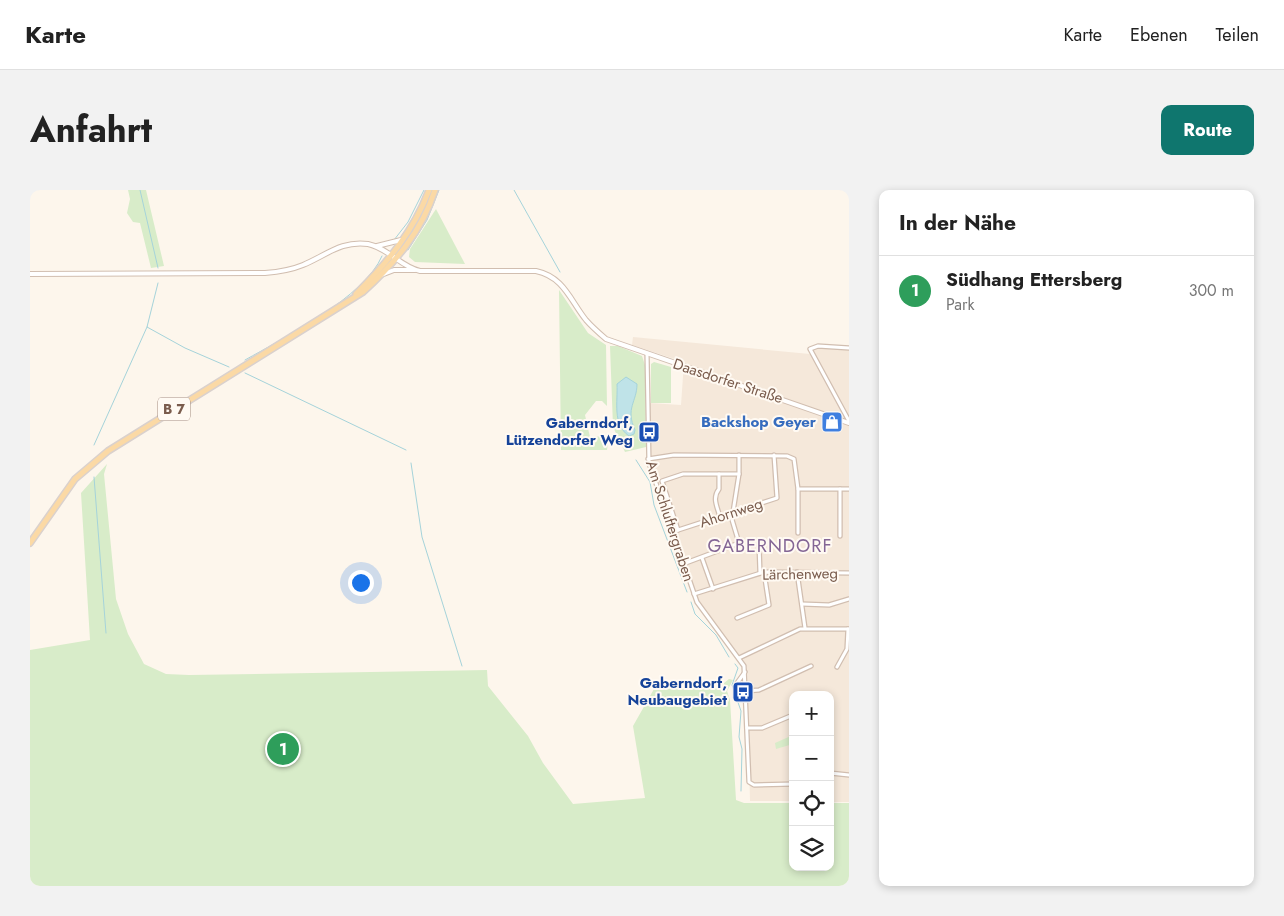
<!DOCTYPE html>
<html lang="de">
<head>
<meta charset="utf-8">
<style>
	body { margin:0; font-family:Jost,sans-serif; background:#f2f2f2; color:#222 }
	.controls { position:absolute; right:15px; bottom:15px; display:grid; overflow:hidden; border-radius:10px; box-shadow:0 2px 8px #0003 }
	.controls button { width:45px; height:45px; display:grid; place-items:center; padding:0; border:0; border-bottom:1px solid #e0e0e0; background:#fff; color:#222; font:25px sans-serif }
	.you { position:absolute; left:330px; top:392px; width:18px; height:18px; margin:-12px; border:4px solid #fff; border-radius:50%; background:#1a73e8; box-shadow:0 0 0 8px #1a73e833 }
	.badge { display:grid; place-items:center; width:32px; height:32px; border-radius:50%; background:#0f766e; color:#fff; font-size:16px; font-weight:700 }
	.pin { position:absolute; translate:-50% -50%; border:2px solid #fff; box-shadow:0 1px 5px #0006 }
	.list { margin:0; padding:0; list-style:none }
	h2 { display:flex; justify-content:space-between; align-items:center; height:65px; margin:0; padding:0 20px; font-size:21px }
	h2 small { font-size:16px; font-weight:400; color:#767676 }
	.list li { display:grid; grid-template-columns:32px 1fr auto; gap:15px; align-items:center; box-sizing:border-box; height:70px; padding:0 20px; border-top:1px solid #e0e0e0 }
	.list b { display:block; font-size:19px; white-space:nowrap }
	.list p { margin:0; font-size:16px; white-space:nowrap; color:#767676 }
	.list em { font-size:16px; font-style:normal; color:#767676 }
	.icon { flex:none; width:28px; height:28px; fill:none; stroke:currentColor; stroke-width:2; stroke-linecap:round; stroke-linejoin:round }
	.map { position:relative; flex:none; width:819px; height:696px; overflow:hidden; border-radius:10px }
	header { display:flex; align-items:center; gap:30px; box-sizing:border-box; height:70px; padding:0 25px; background:#fff; border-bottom:1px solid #e0e0e0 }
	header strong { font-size:24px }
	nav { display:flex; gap:28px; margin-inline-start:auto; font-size:18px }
	.intro { display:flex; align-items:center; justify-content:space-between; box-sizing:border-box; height:120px; padding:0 30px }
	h1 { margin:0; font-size:35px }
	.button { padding:12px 22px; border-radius:10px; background:#0f766e; color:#fff; font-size:18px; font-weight:700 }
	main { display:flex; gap:30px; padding:0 30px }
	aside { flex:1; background:#fff; border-radius:10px; box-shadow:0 2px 8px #0003 }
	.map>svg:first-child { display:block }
	.residential { fill:#f5e8da }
	.green { fill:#d8ecc9; fill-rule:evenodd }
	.water { fill:#bfe3e8; stroke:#a5d3da }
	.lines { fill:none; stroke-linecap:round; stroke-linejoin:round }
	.stream { stroke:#a5d3da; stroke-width:1 }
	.minor-casing { stroke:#d1beb0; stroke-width:5.5 }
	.tertiary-casing { stroke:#d1beb0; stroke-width:6 }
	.primary-casing { stroke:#dad1cd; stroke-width:8 }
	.minor { stroke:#fff; stroke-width:3 }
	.tertiary { stroke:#fff; stroke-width:4 }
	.primary { stroke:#fbd9a5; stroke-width:5 }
	.labels { text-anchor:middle; stroke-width:4; stroke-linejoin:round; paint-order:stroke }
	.shield { fill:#fffaf3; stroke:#a28b7f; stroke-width:1 }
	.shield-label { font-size:14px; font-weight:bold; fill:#7a5c4d }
	.street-label { font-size:15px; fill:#7a5c4d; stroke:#fffaf3 }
	.shop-label { font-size:15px; font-weight:bold; fill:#366cbe; stroke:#fffaf3; text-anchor:end }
	.transit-label { font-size:15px; font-weight:bold; fill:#164399; stroke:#fffaf3; text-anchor:end }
	.quarter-label { font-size:18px; letter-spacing:1px; fill:#846695; stroke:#fffaf3 }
</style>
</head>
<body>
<header>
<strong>Karte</strong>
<nav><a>Karte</a><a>Ebenen</a><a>Teilen</a></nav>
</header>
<div class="intro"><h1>Anfahrt</h1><a class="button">Route</a></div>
<main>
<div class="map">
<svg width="819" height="696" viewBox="0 0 819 696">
	<rect width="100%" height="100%" fill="#fdf6ec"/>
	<polygon class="residential" points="603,147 780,164 785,157 819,159 819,612 800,612 800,505 763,505 763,611 720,611 717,477 668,410 621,273 619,213 651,215 654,172 602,155"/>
	<g class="green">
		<polygon points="98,0 116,0 134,76 121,78 110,33 103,32 97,23 100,9"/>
		<polygon points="406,19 435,74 385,72 379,67 380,59"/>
		<polygon points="529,100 558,143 576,155 577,216 572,211 566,211 555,225 560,247 579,246 577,260 531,260"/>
		<path d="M 580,156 L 588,156 L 612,166 L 615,175 L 616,257 L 595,262 L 583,237 ZM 587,194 L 607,199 C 601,214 598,225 605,240 L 592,240 L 587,223 Z"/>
		<polygon points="624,172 641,177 641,213 621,213 621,174"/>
		<polygon points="77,274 74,284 86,409 98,444 114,474 136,484 159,485 457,480 458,496 498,546 513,573 543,614 615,608 603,536 624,499 639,496 688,498 699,489 703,490 697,501 700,510 706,610 714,613 763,613 763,677 800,677 800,613 819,613 819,696 0,696 0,460 60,450 51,303"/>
		<polygon points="763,545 763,554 746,559 745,553"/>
	</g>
	<path class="water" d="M 596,187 L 607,194 C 607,212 595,218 605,240 L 604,244 L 599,246 C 582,234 588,212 587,194 Z"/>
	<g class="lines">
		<g class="stream">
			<polyline points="110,0 128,78"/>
			<polyline points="484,0 530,82"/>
			<polyline points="364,50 378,32 394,0"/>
			<polyline points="378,60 397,30 409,0"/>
			<polyline points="128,93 117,137 155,158 199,177"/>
			<path d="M 215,170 C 254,148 335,107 352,66"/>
			<polyline points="215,183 376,260"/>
			<polyline points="64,255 117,137"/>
			<polyline points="606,270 620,292 624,315 657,402"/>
			<polyline points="381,273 392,347 432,476"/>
			<polyline points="64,287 76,443"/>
			<polyline points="661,412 665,424 686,445 699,467"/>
			<polyline points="705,474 708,478 702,495 711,521 709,547 712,559 711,601"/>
		</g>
		<g class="minor-casing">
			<g id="minor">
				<polyline points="819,158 788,156 780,159 819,231"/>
				<polyline points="617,164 619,273 667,412 714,476 719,592 724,595 763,594"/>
				<polyline points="618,269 644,265 757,266 764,269 768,299 819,299"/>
				<path d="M 689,284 L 689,299 C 682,308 687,316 690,327"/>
				<polyline points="703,322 709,284 709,265"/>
				<polyline points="648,340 632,291 653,284 709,284"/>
				<polyline points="642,342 747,308 744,265"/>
				<polyline points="768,343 768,299"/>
				<polyline points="810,346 810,299"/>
				<polyline points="729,354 730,383"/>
				<polyline points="672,368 683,399"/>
				<polyline points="653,374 709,353 700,323"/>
				<polyline points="767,382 775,438"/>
				<polyline points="664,404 734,382 819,383"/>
				<polyline points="772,414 799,415 819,409"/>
				<polyline points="707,428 739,415 734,382"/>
				<polyline points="709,468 770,439 819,439"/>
				<polyline points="807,477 817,459 818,439"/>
				<polyline points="715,482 707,493 710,499 716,501"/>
				<polyline points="716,501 729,500 781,476"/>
				<polyline points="717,538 732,538 763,525"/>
				<polyline points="800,583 819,585"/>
			</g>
		</g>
		<g class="tertiary-casing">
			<g id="tertiary">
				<polyline points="347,56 371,50"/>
				<path d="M 0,84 L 235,83 C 248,82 261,80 273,75 C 295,66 312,50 338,54 C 358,58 371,77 390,81 L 506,81 C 534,87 540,110 556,130 C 562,137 569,143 576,149 L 819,233"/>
				<polyline points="351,85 364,80 385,80"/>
			</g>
		</g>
		<g class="primary-casing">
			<g id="primary">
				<path d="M 326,104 C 357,73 384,41 399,0"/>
				<path d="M 0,353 L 45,289 L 78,261 L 333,102 C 365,73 392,41 405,0"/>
			</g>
		</g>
		<use href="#minor" class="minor"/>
		<use href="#tertiary" class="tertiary"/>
		<use href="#primary" class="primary"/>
	</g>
	<defs>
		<g id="shop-square" transform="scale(1.125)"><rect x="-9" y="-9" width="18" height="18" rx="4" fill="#3f7fe0" stroke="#fffaf3"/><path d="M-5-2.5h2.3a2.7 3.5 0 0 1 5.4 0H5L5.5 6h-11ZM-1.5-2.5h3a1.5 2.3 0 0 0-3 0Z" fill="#fff"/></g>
		<g id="bus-square" transform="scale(1.125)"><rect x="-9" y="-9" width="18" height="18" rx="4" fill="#1a4fb4" stroke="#fffaf3"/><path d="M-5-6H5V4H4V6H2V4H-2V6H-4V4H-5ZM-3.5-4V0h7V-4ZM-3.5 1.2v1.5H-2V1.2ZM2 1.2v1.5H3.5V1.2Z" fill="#fff"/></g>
	</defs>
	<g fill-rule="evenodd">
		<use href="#shop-square" x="802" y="232"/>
		<use href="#bus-square" x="619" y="242"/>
		<use href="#bus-square" x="713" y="502"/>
	</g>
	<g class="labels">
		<rect class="shield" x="128" y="207.5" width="32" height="23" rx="4"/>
		<g class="shield-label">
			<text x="144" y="224">B 7</text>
		</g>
		<g class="street-label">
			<text transform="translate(698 191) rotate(18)" y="5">Daasdorfer Straße</text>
			<text transform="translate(701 323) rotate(-18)" y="5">Ahornweg</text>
			<text transform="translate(640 331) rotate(72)" y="5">Am Schluftergraben</text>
			<text transform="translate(770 384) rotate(-1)" y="5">Lärchenweg</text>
		</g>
		<g class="shop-label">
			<text x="786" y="237">Backshop Geyer</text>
		</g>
		<g class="transit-label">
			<text x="603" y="238">Gaberndorf,<tspan x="603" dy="17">Lützendorfer Weg</tspan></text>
			<text x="697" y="498">Gaberndorf,<tspan x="697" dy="17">Neubaugebiet</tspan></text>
		</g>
		<g class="quarter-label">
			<text x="740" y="362">GABERNDORF</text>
		</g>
	</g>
</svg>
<div class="controls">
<button>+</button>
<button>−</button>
<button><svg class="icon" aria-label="locate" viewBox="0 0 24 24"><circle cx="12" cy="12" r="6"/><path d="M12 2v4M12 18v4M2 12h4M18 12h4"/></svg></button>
<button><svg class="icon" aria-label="layers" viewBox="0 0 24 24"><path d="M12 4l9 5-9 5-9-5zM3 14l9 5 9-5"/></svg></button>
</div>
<div class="you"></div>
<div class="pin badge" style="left:253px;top:559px;background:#2e9e5b">1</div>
</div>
<aside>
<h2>In der Nähe<small></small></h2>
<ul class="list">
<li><span class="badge" style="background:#2e9e5b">1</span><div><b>Südhang Ettersberg</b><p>Park</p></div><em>300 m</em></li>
</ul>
</aside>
</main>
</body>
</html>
